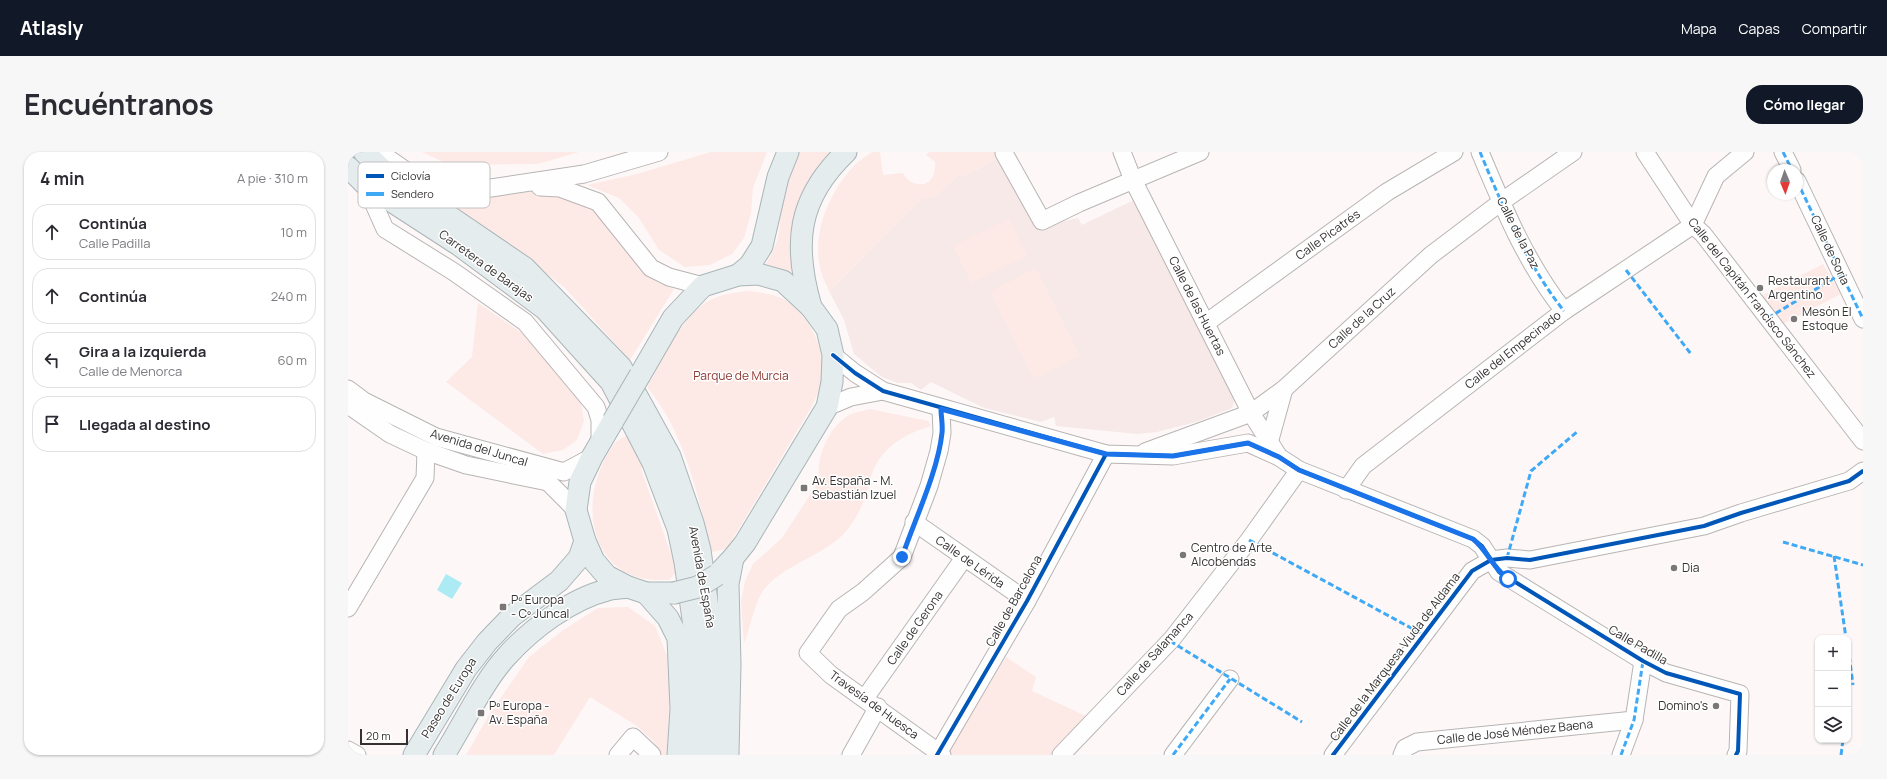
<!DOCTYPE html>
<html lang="es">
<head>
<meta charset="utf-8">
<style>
	body { margin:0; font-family:Manrope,sans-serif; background:#f7f7f7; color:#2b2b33 }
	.controls { position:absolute; right:12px; bottom:12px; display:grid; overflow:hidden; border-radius:8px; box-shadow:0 1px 3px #0004 }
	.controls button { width:36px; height:36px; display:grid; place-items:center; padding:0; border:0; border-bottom:1px solid #e1e1e2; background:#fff; color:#2b2b33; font:20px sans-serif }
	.compass { position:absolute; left:1419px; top:12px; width:36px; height:36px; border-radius:50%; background:#fff; box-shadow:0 1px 3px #0004; rotate:178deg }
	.scale { position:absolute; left:12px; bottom:10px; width:48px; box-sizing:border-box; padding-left:4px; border:2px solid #343130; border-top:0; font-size:11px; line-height:14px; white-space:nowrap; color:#343130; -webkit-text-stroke:3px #fff; paint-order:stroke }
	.stop { position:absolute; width:12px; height:12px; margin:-9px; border:3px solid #1a73e8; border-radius:50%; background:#fff }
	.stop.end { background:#1a73e8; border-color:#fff; box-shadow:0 1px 4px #0008 }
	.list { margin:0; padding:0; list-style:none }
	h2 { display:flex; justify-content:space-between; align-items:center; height:52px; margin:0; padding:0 16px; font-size:17px }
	h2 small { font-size:13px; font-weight:400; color:#7c7c81 }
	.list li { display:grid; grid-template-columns:26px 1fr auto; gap:12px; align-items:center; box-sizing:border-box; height:56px; margin:0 8px 8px; padding:0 8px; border:1px solid #e1e1e2; border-radius:16px }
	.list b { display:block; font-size:15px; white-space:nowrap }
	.list p { margin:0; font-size:13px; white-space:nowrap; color:#7c7c81 }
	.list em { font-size:13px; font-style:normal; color:#7c7c81 }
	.icon { flex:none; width:22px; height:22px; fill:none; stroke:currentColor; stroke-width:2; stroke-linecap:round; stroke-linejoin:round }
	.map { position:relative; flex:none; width:1515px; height:603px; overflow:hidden; border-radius:16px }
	header { display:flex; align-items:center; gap:24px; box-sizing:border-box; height:56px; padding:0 20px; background:#111827; color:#fff }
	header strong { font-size:19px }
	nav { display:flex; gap:22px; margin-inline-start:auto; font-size:14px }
	.intro { display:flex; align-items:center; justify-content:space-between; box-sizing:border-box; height:96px; padding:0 24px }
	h1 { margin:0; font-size:28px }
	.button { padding:10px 18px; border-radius:16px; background:#111827; color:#fff; font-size:14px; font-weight:700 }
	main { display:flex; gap:24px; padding:0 24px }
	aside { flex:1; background:#fff; border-radius:16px; box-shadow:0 1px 3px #0004 }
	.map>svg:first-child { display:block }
	.built { fill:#f6e9e8 }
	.green { fill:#fde9e5 }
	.water { fill:#acebf4 }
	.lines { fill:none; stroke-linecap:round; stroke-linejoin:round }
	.minor-casing { stroke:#b8b4b4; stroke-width:19 }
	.major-casing { stroke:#a9b5b7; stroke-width:23 }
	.minor { stroke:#fffefe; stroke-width:17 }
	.major { stroke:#e4ecee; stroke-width:21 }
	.major-bridge-casing { stroke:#a9b5b7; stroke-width:23; stroke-linecap:butt }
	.major-bridge { stroke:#e4ecee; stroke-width:21 }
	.quiet { stroke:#3fa9f5; stroke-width:3; stroke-dasharray:6 3; stroke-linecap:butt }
	.cycleway-casing { stroke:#fff; stroke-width:6 }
	.cycleway { stroke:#0057b8; stroke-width:4 }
	.route { stroke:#1a73e8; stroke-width:5 }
	.poi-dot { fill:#7a7776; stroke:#fff; stroke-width:1.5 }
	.labels { text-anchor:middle; stroke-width:3; stroke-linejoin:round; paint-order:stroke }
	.street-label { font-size:12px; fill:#343130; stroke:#fff }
	.poi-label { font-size:12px; fill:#343130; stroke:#fff; text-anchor:start }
	.park-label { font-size:12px; fill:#8d3732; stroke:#fff }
	.key { fill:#fff; stroke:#c2c1c1; stroke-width:1 }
	.key-label { font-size:11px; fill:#343130 }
</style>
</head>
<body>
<header>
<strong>Atlasly</strong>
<nav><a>Mapa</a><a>Capas</a><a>Compartir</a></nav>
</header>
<div class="intro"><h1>Encuéntranos</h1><a class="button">Cómo llegar</a></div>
<main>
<aside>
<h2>4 min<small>A pie · 310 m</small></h2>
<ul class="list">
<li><svg class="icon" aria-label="ahead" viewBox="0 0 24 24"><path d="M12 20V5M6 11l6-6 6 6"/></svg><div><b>Continúa</b><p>Calle Padilla</p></div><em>10 m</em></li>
<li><svg class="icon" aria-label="ahead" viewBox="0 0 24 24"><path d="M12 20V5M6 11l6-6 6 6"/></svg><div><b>Continúa</b></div><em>240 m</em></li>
<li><svg class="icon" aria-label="left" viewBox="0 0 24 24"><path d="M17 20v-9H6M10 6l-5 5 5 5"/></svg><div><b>Gira a la izquierda</b><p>Calle de Menorca</p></div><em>60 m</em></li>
<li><svg class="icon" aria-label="arrive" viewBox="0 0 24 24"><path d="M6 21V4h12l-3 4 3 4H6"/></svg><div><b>Llegada al destino</b></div></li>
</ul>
</aside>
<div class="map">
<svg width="1515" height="603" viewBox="0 0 1515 603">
	<rect width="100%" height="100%" fill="#fdf8f7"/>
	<polygon class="built" points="652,4 688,76 730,66 734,73 788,47 887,247 884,256 848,270 809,280 789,282 708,274 706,265 693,270 636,256 583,230 573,238 563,231 550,231 534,225 506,202 496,168 481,139 573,47 589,43 609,24 621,22"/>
	<g class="green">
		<polygon points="74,0 231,0 190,12 102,13"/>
		<polygon points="363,0 419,0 405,36 403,61 396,86 384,102 362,113 337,115 311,98 291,66 271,46 239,33 289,22"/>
		<path d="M 451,0 L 488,0 L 449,57 L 443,83 L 443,126 L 415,117 C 422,105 429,93 431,80 C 435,49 433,28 451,0 Z"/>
		<path d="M 524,0 L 532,0 L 535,23 L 555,21 C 559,31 576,38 584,26 C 587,21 587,16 587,10 L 578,3 L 581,0 L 658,0 L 621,22 L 609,24 L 589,43 L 573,47 L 481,139 C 478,132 474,124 472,116 C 464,81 481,41 505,15 C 510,9 518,5 524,0 Z"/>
		<polygon points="54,24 83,34 120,42 149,43 192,39 217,45 250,59 293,119 310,131 326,137 282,208 217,136 181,108"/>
		<polygon points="661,67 679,104 623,131 605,94"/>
		<polygon points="1475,112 1493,142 1433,173 1413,144"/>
		<polygon points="688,116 732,204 686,227 642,140"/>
		<path d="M 398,139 C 411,140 426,142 437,148 C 462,163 478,198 474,227 C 470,249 454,270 443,289 C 422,325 400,361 379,397 L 364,400 C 350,345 337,280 299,235 C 315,207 333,164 362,148 C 374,142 386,141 398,139 Z"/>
		<polygon points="130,151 174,181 232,246 236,269 229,288 215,298 195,302 98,230 124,205"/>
		<path d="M 522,257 L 580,269 L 583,274 C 559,281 535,294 525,319 C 522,325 521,333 519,339 C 515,353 509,365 500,377 C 479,404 429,414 413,442 C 405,457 402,476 396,492 L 393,450 L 397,429 L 405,412 L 434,386 L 471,329 C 468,305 480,276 501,263 C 507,260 516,259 522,257 Z"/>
		<path d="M 281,282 L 296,312 L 293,317 L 329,419 L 321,428 C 307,428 292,428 279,421 C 232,396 238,326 268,290 C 271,287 277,285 281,282 Z"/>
		<polygon points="280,455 307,474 320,506 322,539 319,603 309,603 306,590 289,574 242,545 206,603 118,603 141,563 181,505 214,479 250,456"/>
		<polygon points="658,505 688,525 684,539 740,565 703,603 605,603 600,600"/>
	</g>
	<polygon class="water" points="98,422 114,431 104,447 89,438"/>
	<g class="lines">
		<g class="minor-casing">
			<g id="minor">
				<polyline points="31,0 60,20 91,30 143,36 236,22 311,0"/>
				<polyline points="774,0 785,28 903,261 931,305"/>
				<path d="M 1132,0 C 1155,55 1178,111 1216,159"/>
				<polyline points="1297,0 1345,73 1355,82 1515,289"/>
				<polyline points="1435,0 1444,18"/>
				<polyline points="656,1 694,69 731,51 852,0"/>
				<polyline points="1449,29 1515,167"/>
				<polyline points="17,32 37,77 106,120 177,170 248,255 252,268 252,290"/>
				<polyline points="192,35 212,36 250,50 303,116 321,125 355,134"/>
				<polyline points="858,171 1039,40 1106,0"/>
				<polyline points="485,203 507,221 535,239 758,302 825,304 900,291 931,305 951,318 1125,387 1134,394 1151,420 1295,509 1318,521 1392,542 1390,599 1388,603"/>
				<polyline points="0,237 16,249 88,285 216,320 244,305"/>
				<polyline points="0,253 42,282 78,299 118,313 200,330 228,358"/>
				<polyline points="479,255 503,245 535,239"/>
				<polyline points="593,257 594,281 591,299 581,334 554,405 515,440 491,457 460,501 483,523 594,603"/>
				<polyline points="921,291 936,237"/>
				<polyline points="797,300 903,261 936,237 1083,103 1153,50 1225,0"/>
				<polyline points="998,338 1015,314 1216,159 1345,73 1368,24 1397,0"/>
				<polyline points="566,370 679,449"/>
				<polyline points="0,456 77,326 78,299"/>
				<polyline points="517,546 616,406"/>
				<polyline points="0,598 9,603"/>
				<polyline points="270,603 285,585 304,603"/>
				<polyline points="503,603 530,555"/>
				<polyline points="589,603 679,449 758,302"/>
				<polyline points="713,603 824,487 901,388 951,318"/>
				<polyline points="825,603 882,527"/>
				<polyline points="985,603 1124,419 1143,408 1159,406 1182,408 1356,374 1393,361 1501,329 1515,319"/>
				<polyline points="1054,603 1057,596 1069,590 1286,568"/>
				<polyline points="1273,603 1286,568 1295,509"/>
			</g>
		</g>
		<g class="major-casing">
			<g id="major">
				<polyline points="16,0 39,22 177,116 273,215 322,304 345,371 352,398 365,493 368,531 364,603"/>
				<polyline points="0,15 17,32 111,93 197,157 263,230 305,311 330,377 337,410 349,496 349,583 346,603"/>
				<polyline points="390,123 402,113 414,94 430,25 440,0"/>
				<path d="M 463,155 C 445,92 449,47 498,0"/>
				<polyline points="292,223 325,166 355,134 390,123 410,122 435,129 463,155 479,177 485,203 484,230 479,255 397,391 385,406 369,423"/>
				<polyline points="265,269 244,305 232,330 228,358 237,389 246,409 259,424 280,435 298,441 326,441"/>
				<polyline points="298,441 320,466 330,486 333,557 330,603"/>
				<polyline points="66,603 118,517 139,490 164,464 211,429 231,406 237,389"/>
				<path d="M 96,603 C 115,573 135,530 158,505 C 183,477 223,447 259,438 C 266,436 273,436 280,435"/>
				<polyline points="380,603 382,512 380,432 385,406"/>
			</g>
		</g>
		<use href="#minor" class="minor"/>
		<use href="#major" class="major"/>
		<g class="major-bridge-casing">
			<g id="major-bridge">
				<polyline points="265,269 292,223"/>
				<polyline points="326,441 350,435 369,423"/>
			</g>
		</g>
		<use href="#major-bridge" class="major-bridge"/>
		<g class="quiet">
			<path d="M 1132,0 C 1155,55 1178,111 1216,159"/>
			<polyline points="1435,0 1444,18"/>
			<polyline points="1449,29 1515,167"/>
			<polyline points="1278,118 1343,202"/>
			<polyline points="1420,166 1493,122"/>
			<polyline points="901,388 1076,483"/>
			<polyline points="1435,390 1515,413"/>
			<polyline points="1486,404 1498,486"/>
			<polyline points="1159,406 1183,319 1230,279"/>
			<polyline points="822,489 954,570"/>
			<polyline points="1500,495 1505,533"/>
			<polyline points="825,603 882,527"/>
			<polyline points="1273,603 1286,568 1295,509"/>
			<polyline points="1493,603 1495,588"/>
		</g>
		<g class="cycleway-casing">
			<g id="cycleway">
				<polyline points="485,203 507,221 535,239 758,302 825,304 900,291 931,305 951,318 1125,387 1134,394 1151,420 1295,509 1318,521 1392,542 1390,599 1388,603"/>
				<polyline points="589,603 679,449 758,302"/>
				<polyline points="985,603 1124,419 1143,408 1159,406 1182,408 1356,374 1393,361 1501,329 1515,319"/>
			</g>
		</g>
		<use href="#cycleway" class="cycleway"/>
	</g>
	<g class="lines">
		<path class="route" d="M 554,405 C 567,367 590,319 594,281 C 595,273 593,265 593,257 L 758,302 L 825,304 L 900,291 L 931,305 L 951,318 L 1125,387 C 1139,398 1145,416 1160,427"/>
	</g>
	<g class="poi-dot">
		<circle cx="1412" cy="136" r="4"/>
		<circle cx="1446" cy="167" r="4"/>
		<rect x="452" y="332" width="8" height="8" rx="2"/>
		<circle cx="835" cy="403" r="4"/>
		<circle cx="1326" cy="416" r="4"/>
		<rect x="151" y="451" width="8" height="8" rx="2"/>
		<circle cx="1368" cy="554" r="4"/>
		<rect x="129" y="557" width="8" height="8" rx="2"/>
	</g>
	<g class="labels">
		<g class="street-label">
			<text transform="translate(1170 81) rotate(63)" y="4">Calle de la Paz</text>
			<text transform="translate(980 83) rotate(-36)" y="4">Calle Picatrés</text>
			<text transform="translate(1482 98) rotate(65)" y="4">Calle de Soria</text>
			<text transform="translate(138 114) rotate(36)" y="4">Carretera de Barajas</text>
			<text transform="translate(1404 146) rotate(52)" y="4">Calle del Capitán Francisco Sánchez</text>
			<text transform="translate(849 154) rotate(63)" y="4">Calle de las Huertas</text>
			<text transform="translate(1014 166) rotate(-42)" y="4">Calle de la Cruz</text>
			<text transform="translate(1165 198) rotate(-38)" y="4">Calle del Empecinado</text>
			<text transform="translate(131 296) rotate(17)" y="4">Avenida del Juncal</text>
			<text transform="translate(622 410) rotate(35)" y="4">Calle de Lérida</text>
			<text transform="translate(354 425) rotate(80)" y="4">Avenida de España</text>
			<text transform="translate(666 449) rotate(-61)" y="4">Calle de Barcelona</text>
			<text transform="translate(567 476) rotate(-55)" y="4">Calle de Gerona</text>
			<text transform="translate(1290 493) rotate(30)" y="4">Calle Padilla</text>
			<text transform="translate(807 502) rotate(-48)" y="4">Calle de Salamanca</text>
			<text transform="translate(1047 505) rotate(-53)" y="4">Calle de la Marquesa Viuda de Aldama</text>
			<text transform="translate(101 546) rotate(-58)" y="4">Paseo de Europa</text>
			<text transform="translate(526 553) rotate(36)" y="4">Travesía de Huesca</text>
			<text transform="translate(1167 580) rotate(-6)" y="4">Calle de José Méndez Baena</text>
		</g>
		<g class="poi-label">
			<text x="1420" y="133">Restaurant<tspan x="1420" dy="14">Argentino</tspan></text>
			<text x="1454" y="164">Mesón El<tspan x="1454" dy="14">Estoque</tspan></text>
			<text x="464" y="333">Av. España - M.<tspan x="464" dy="14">Sebastián Izuel</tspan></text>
			<text x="843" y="400">Centro de Arte<tspan x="843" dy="14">Alcobendas</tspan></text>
			<text x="1334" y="420">Dia</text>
			<text x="163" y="452">Pº Europa<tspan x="163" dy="14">- Cº Juncal</tspan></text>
			<text x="141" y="558">Pº Europa -<tspan x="141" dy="14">Av. España</tspan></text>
			<text x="1360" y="558" text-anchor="end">Domino's</text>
		</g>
		<g class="park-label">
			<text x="393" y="228">Parque de Murcia</text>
		</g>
	</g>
	<rect x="10" y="10" width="132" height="46" rx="6" class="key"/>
	<rect x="18" y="22" width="18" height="4" fill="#0057b8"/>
	<rect x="18" y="40" width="18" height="4" fill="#3fa9f5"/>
	<g class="key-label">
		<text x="43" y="28">Ciclovía</text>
		<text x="43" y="46">Sendero</text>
	</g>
</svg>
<div class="controls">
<button>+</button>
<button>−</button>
<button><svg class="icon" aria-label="layers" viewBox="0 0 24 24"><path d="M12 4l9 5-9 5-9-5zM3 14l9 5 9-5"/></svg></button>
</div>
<svg class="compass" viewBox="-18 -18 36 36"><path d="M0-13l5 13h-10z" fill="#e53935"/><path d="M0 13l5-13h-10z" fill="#7c7c81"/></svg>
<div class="scale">20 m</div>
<div class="stop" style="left:1160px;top:427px"></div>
<div class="stop end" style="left:554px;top:405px"></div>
</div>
</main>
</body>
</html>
